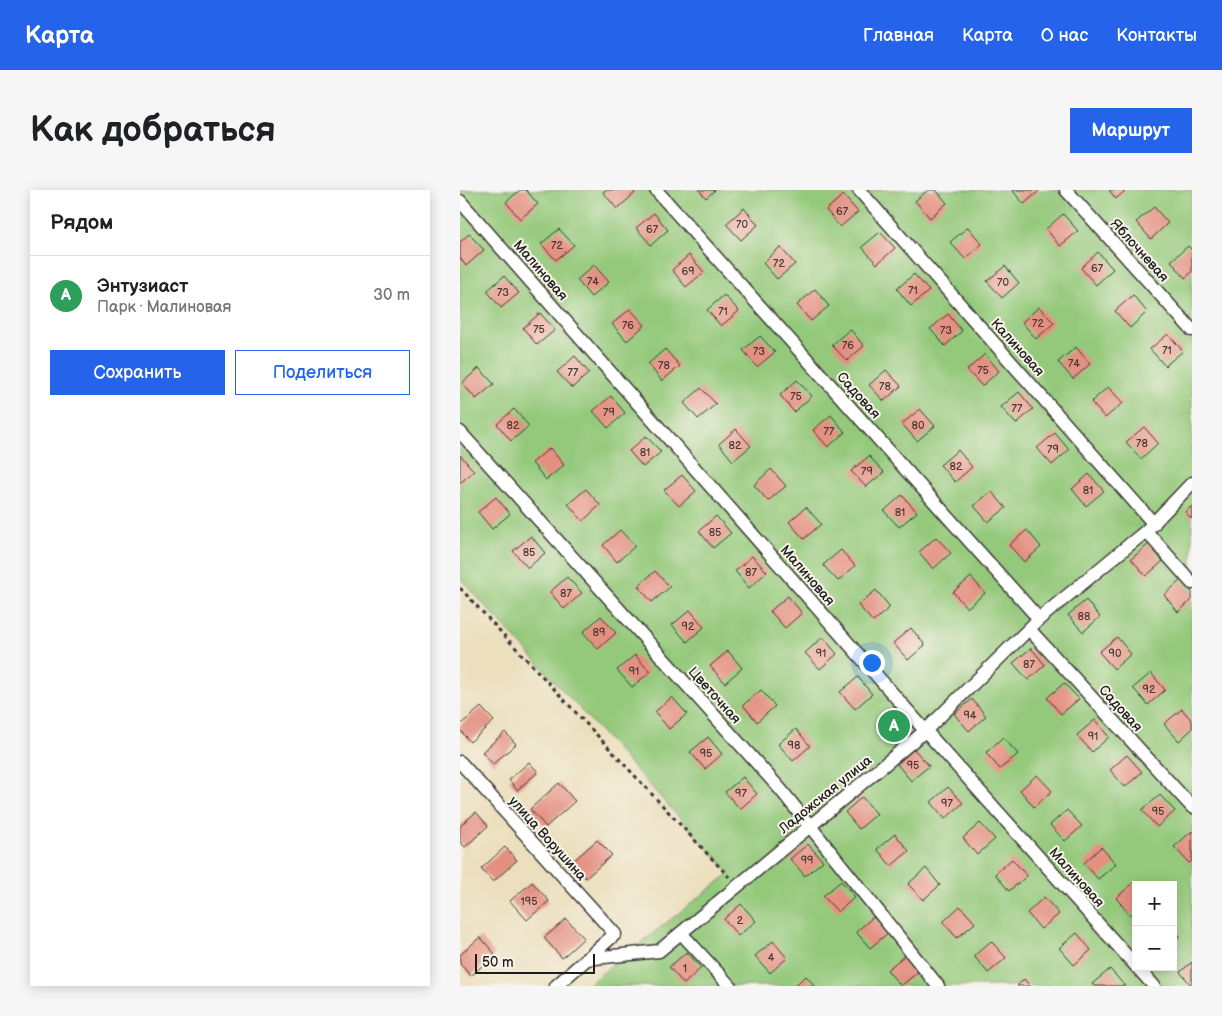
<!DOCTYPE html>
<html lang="ru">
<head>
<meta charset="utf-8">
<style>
	body { margin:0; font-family:"Balsamiq Sans",sans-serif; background:#f6f6f6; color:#202124 }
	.controls { position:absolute; right:15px; bottom:15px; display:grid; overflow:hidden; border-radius:0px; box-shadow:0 2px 12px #0003 }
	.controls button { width:45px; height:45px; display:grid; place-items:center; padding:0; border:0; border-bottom:1px solid #e0e0e0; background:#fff; color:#202124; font:25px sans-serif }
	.scale { position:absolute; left:15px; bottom:12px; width:120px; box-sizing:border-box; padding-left:5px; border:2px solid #1c1c1c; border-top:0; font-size:14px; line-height:18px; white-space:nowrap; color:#1c1c1c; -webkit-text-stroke:4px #f7f3e8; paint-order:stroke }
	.you { position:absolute; left:411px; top:472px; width:18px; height:18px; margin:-12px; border:4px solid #fff; border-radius:50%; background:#1a73e8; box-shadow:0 0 0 8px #1a73e833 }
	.badge { display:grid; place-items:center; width:32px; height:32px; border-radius:50%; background:#2563eb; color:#fff; font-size:16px; font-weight:700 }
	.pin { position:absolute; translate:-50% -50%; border:2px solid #fff; box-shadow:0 1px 5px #0006 }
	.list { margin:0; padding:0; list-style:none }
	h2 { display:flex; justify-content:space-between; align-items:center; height:65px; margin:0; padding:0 20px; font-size:21px }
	h2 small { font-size:16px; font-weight:400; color:#757577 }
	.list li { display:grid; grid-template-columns:32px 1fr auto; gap:15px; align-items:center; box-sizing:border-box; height:80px; padding:0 20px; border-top:1px solid #e0e0e0 }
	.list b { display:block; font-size:19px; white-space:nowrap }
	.list p { margin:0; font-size:16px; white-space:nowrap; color:#757577 }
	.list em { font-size:16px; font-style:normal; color:#757577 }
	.actions { display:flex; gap:10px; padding:15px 20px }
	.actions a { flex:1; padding:11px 0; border:1px solid #2563eb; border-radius:0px; text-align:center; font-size:18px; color:#2563eb }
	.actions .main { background:#2563eb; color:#fff }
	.map { position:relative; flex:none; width:732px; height:796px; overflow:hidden; border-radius:0px }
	header { display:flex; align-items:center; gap:30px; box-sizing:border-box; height:70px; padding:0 25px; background:#2563eb; color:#fff }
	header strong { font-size:24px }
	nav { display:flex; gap:28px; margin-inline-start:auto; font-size:18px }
	.intro { display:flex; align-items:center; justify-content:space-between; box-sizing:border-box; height:120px; padding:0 30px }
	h1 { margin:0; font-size:35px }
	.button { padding:12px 22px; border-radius:0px; background:#2563eb; color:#fff; font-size:18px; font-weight:700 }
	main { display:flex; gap:30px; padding:0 30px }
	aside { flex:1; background:#fff; border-radius:0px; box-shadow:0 2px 12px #0003 }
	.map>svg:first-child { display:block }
	.green { fill:#94c97b; stroke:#58724c; fill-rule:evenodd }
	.building { fill:#e49081 }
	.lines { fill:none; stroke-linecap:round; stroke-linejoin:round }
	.street-casing { stroke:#3b3934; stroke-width:15 }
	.path { stroke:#3b3934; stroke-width:3; stroke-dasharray:4 4; stroke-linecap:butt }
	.street { stroke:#fff; stroke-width:12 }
	.labels { text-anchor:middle; stroke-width:4; stroke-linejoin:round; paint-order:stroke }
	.number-label { font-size:11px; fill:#4e3935 }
	.street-label { font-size:14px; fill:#1c1c1c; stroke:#f7f3e8 }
</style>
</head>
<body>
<header>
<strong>Карта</strong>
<nav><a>Главная</a><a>Карта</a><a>О нас</a><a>Контакты</a></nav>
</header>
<div class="intro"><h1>Как добраться</h1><a class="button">Маршрут</a></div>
<main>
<aside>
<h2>Рядом<small></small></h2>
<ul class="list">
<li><span class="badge" style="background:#2e9e5b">A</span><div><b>Энтузиаст</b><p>Парк · Малиновая</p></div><em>30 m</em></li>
</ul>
<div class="actions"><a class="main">Сохранить</a><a>Поделиться</a></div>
</aside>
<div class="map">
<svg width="732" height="796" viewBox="0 0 732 796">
	<rect width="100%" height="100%" fill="#f7f3e8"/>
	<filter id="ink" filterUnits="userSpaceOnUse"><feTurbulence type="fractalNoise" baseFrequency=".02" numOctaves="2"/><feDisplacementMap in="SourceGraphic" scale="10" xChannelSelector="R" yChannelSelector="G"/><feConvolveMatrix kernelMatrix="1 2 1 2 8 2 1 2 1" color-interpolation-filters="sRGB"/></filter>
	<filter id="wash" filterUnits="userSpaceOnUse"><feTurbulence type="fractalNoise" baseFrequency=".0096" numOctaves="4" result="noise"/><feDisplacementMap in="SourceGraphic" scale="20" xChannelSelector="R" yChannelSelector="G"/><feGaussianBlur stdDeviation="1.12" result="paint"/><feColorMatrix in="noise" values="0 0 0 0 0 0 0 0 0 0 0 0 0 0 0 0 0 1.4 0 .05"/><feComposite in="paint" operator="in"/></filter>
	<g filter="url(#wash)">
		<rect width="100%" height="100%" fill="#ecdfbe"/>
		<path class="green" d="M 0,0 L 732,0 L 732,796 L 126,796 L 270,683 L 0,388 ZM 676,695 L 713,695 L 713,777 L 676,777 Z"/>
		<g id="blocks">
			<g class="building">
				<polygon points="60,0 66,0 78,14 60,29 46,12"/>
				<polygon points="145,0 172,0 175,3 157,19 143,2"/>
				<polygon points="239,0 255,0 246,8"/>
				<polygon points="468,0 476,0 487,13 470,28 455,11"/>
				<polygon points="552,0 580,0 564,14"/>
				<polygon points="649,0 666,0 656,9"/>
				<polygon points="383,5 398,22 380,37 366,20"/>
				<polygon points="694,17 708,33 691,49 676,32"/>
				<polygon points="284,18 298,35 281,50 266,34"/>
				<polygon points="194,23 208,40 191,55 176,38"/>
				<polygon points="603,24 618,41 600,56 586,39"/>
				<polygon points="508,37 522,54 505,69 490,52"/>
				<polygon points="99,39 114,55 96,70 81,54"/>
				<polygon points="420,42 435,58 417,74 402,57"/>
				<polygon points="9,44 24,60 6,76 0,68 0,52"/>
				<polygon points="728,56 732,60 732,82 725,88 711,71"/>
				<polygon points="320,57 335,74 317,89 303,73"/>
				<polygon points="638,62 653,79 636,95 621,78"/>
				<polygon points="229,65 244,82 226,97 212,80"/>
				<polygon points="134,75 149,92 131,107 117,90"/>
				<polygon points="545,76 559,93 542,108 527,91"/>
				<polygon points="454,84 469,101 451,116 437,99"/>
				<polygon points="44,86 59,103 41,118 27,101"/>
				<polygon points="355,99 369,116 351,131 337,115"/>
				<polygon points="264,105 279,121 261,136 247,120"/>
				<polygon points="673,105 687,122 670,138 655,121"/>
				<polygon points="579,117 594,133 576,149 562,132"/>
				<polygon points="170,119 185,135 167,151 152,134"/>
				<polygon points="80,123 95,140 77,155 63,138"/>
				<polygon points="488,124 502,141 485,156 470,139"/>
				<polygon points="390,139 404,156 387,171 372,155"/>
				<polygon points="708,144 723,161 705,176 690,159"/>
				<polygon points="300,146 315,162 297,177 283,160"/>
				<polygon points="616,157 630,174 613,189 598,172"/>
				<polygon points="205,159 220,176 202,191 188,174"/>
				<polygon points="525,164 539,181 522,196 507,180"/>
				<polygon points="115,166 129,183 112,198 97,182"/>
				<polygon points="19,178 34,194 16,209 2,193"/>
				<polygon points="426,180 441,196 424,211 409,195"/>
				<polygon points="337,190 352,206 334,222 320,205"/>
				<polygon points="648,197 663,213 645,228 631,212"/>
				<polygon points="241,198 256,214 238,229 224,213"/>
				<polygon points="559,202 573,219 556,234 541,217"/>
				<polygon points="151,206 165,223 148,238 133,221"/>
				<polygon points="54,219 69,236 51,251 37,234"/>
				<polygon points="460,219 475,236 457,251 442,234"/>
				<polygon points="371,225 385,242 368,257 353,240"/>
				<polygon points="684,237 698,253 681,269 666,252"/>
				<polygon points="276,239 291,256 273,271 259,254"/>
				<polygon points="595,243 609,260 592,275 577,258"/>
				<polygon points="186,246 201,262 183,277 169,261"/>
				<polygon points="90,258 104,275 86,290 72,273"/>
				<polygon points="498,260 512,277 495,292 480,275"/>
				<polygon points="0,265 14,281 0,293"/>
				<polygon points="409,266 424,282 406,297 391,281"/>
				<polygon points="311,279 326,296 308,311 294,295"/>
				<polygon points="629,284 644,301 626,316 612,299"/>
				<polygon points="222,285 236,301 219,316 204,300"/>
				<polygon points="126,299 140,315 123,331 108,314"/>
				<polygon points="531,301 546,318 528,332 514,316"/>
				<polygon points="442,305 457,322 439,337 424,321"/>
				<polygon points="36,307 50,324 32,339 18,322"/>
				<polygon points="732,316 732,329 725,322"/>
				<polygon points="346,317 361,334 344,349 329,332"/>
				<polygon points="256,326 271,343 253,358 239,341"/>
				<polygon points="160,340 175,356 157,372 143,355"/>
				<polygon points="567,340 581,357 564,372 549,355"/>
				<polygon points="71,346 85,363 68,378 53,361"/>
				<polygon points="476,347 491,363 473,379 459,362"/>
				<polygon points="689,354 703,371 686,386 671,369"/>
				<polygon points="381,360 395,376 378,391 363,375"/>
				<polygon points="292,366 307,382 289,398 275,381"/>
				<polygon points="195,381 210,397 192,412 178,396"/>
				<polygon points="107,387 122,403 104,419 90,402"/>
				<polygon points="511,387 525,403 507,418 493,402"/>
				<polygon points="721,390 732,402 732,410 718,422 704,405"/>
				<polygon points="416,400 430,417 413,432 398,415"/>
				<polygon points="328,406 342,423 325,438 310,421"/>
				<polygon points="626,410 640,427 623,442 608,425"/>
				<polygon points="230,420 244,437 227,452 212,435"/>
				<polygon points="141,426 156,443 138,459 123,442"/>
				<polygon points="451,438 465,455 448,470 433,453"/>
				<polygon points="363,447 377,464 360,479 345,463"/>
				<polygon points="657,447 671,464 654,479 639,462"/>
				<polygon points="571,458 585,475 568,490 553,473"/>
				<polygon points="268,461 282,478 265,493 250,476"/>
				<polygon points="175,465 190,482 172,497 157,480"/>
				<polygon points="691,483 705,500 688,515 673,498"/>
				<polygon points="398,487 412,504 395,519 380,502"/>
				<polygon points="604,493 619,509 601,524 587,508"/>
				<polygon points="301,500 315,516 297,532 283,515"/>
				<polygon points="212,507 227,524 209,539 195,522"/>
				<polygon points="512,509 526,526 509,541 494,524"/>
				<polygon points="21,517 34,531 10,552 0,540 0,535"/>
				<polygon points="722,519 732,531 732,539 719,551 704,534"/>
				<polygon points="635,530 649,547 632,562 617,545"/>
				<polygon points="336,539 350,556 333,571 318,554"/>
				<polygon points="45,542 56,554 33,574 22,562"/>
				<polygon points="248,547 262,564 245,579 230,562"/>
				<polygon points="543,547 558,564 540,579 526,563"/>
				<polygon points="454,559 469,576 451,591 437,574"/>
				<polygon points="667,565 682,582 665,597 650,580"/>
				<polygon points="69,572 78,582 57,600 49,590"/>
				<polygon points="577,585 592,601 574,617 560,600"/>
				<polygon points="283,587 297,604 280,619 265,602"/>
				<polygon points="99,593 115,611 86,637 70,619"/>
				<polygon points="488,597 503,613 485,629 471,612"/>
				<polygon points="700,605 715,621 697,637 682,620"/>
				<polygon points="402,607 417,624 399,639 385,622"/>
				<polygon points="607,620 622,636 605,651 590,635"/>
				<polygon points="16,622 28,636 5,657 0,652 0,636"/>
				<polygon points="520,633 535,649 517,665 503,648"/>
				<polygon points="732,641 732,671 729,673 714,657"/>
				<polygon points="435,644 449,661 431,676 417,659"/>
				<polygon points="137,650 152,665 126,688 112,672"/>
				<polygon points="348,654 363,671 345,686 330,669"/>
				<polygon points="45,657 57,670 33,692 21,679"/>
				<polygon points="641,657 656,674 638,689 624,673"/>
				<polygon points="552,669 567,686 549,701 535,684"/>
				<polygon points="466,678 480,695 463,710 448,694"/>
				<polygon points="381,691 395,707 378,722 363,706"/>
				<polygon points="72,692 89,711 67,730 50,711"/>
				<polygon points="673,693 676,696 676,720 670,725 656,708"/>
				<polygon points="584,707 599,724 581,739 567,723"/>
				<polygon points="281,714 296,731 278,746 264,729"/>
				<polygon points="500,716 515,733 497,748 483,732"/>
				<polygon points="413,727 428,743 410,758 396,742"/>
				<polygon points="106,729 124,748 102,768 84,748"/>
				<polygon points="713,738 720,746 713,752"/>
				<polygon points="617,743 631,760 614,775 599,758"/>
				<polygon points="20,747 35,764 11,786 0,774 0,765"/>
				<polygon points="313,751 327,768 310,783 295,766"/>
				<polygon points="531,751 546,768 528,783 514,766"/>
				<polygon points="227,762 241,778 224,794 209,777"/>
				<polygon points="445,765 459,781 441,796 427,780"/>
				<polygon points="732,772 732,796 720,782"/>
				<polygon points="650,779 665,796 634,796 632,794"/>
				<polygon points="346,786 355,796 334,796"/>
				<polygon points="564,789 570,796 557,796"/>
			</g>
		</g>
	</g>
	<g filter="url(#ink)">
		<use href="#blocks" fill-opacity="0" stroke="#3b3934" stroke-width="1"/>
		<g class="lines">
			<g class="street-casing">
				<g id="street">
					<polyline points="196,0 579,429"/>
					<polyline points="399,0 694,334"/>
					<polyline points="606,0 732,140"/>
					<polyline points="0,11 454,528 676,776"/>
					<polyline points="0,242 321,600 478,796"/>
					<polyline points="686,341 732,393"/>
					<polyline points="569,439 732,617"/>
					<polyline points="0,572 155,744 96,796"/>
					<polyline points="221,743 270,796"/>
					<polyline points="126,769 199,761 465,541 579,429 686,341 732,293"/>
					<polyline points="677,777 694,796"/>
				</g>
			</g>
			<polyline class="path" points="0,398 269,687"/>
			<use href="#street" class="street"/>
		</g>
	</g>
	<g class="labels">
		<g class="number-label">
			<text x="382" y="25">67</text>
			<text x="282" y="38">70</text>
			<text x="192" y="43">67</text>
			<text x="97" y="59">72</text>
			<text x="319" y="77">72</text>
			<text x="637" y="82">67</text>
			<text x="228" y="85">69</text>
			<text x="133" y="95">74</text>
			<text x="543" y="96">70</text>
			<text x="453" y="104">71</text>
			<text x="43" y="106">73</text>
			<text x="263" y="125">71</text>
			<text x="578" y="137">72</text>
			<text x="168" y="139">76</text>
			<text x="79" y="143">75</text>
			<text x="486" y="144">73</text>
			<text x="388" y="159">76</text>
			<text x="707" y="164">71</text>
			<text x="299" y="165">73</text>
			<text x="614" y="177">74</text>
			<text x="204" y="179">78</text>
			<text x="523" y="184">75</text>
			<text x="113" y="186">77</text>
			<text x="425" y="200">78</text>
			<text x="336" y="210">75</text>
			<text x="557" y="222">77</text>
			<text x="149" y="226">79</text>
			<text x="53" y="239">82</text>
			<text x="458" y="239">80</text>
			<text x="369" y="245">77</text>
			<text x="682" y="257">78</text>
			<text x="275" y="259">82</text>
			<text x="593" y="263">79</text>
			<text x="185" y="266">81</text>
			<text x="496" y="280">82</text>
			<text x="407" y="285">79</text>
			<text x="628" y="304">81</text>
			<text x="440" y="326">81</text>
			<text x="255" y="346">85</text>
			<text x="69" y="366">85</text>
			<text x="291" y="386">87</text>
			<text x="106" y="407">87</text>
			<text x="624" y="430">88</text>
			<text x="228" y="440">92</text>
			<text x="139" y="446">89</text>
			<text x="361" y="467">91</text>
			<text x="655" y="467">90</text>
			<text x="569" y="478">87</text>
			<text x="174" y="485">91</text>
			<text x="689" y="503">92</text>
			<text x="510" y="529">94</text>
			<text x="633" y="550">91</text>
			<text x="334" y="559">98</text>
			<text x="246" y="567">95</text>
			<text x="453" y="579">95</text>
			<text x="281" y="607">97</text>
			<text x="487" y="617">97</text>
			<text x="698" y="625">95</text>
			<text x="347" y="674">99</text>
			<text x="69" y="715">195</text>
			<text x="280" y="734">2</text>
			<text x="311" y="771">4</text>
			<text x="225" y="782">1</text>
		</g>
		<g class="street-label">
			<text transform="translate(680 60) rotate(48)" y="5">Яблочневая</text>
			<text transform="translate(81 80) rotate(49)" y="5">Малиновая</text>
			<text transform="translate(558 157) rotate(48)" y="5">Калиновая</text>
			<text transform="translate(399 205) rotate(48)" y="5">Садовая</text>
			<text transform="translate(348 385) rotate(49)" y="5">Малиновая</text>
			<text transform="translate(255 505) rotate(48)" y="5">Цветочная</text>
			<text transform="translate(661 518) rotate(48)" y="5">Садовая</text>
			<text transform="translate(365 604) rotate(-39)" y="5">Ладожская улица</text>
			<text transform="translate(88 648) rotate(48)" y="5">улица Ворушина</text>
			<text transform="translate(617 687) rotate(48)" y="5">Малиновая</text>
		</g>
	</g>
</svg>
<div class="controls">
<button>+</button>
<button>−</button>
</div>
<div class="scale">50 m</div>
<div class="you"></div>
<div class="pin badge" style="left:434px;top:536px;background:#2e9e5b">A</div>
</div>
</main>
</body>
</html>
